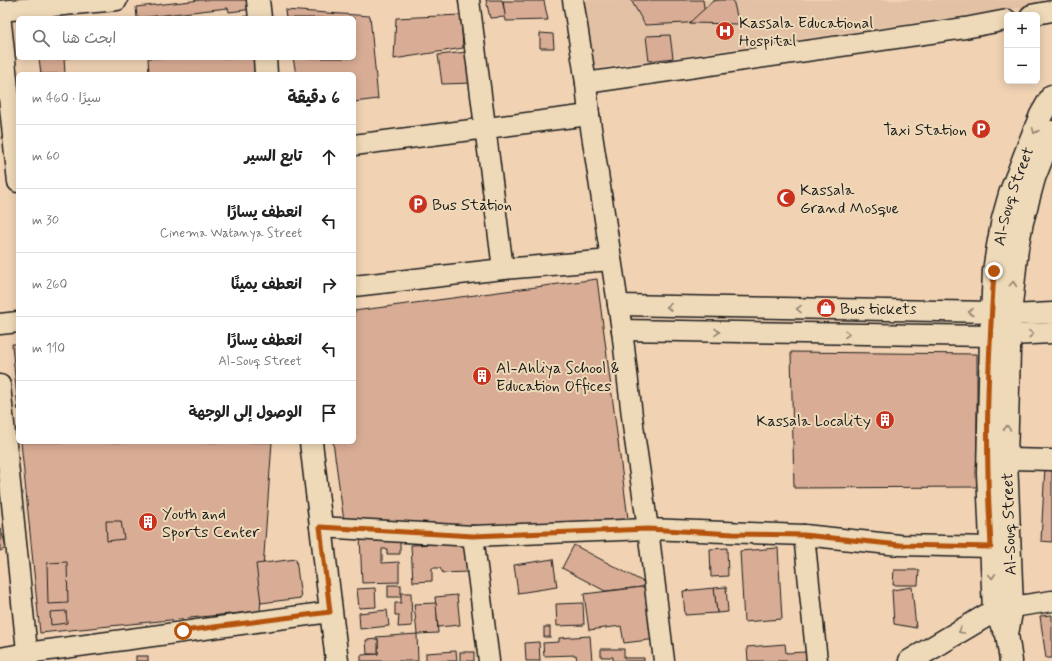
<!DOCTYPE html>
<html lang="ar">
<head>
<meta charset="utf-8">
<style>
	body { margin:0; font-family:Mynerve,"Playpen Sans Arabic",sans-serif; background:#f6f6f6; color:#222; direction:rtl }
	.controls { position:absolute; right:12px; top:12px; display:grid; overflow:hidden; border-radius:6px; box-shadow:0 2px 10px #0003 }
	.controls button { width:36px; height:36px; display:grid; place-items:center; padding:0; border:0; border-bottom:1px solid #e0e0e0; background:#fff; color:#222; font:20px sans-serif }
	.stop { position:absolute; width:12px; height:12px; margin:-9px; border:3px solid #b45309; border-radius:50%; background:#fff }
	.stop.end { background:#b45309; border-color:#fff; box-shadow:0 1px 4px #0008 }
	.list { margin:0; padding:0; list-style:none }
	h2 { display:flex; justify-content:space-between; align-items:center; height:52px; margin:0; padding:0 16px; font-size:17px }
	h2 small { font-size:13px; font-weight:400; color:#767676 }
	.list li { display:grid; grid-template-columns:26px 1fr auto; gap:12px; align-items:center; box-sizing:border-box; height:64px; padding:0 16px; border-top:1px solid #e0e0e0 }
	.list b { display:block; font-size:15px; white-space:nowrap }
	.list p { margin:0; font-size:13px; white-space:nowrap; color:#767676 }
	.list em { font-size:13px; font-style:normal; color:#767676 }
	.icon { flex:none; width:22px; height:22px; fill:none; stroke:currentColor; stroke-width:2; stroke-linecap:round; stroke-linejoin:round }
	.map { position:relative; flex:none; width:1052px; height:661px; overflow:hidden; direction:ltr }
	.search { position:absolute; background:#fff; box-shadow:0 2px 10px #0003; left:16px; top:16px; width:340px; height:44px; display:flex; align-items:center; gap:10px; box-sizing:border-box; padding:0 14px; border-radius:6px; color:#767676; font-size:15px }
	.panel { position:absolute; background:#fff; box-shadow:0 2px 10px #0003; left:16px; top:72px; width:340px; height:372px; border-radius:6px; direction:rtl }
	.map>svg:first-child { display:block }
	.built { fill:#e2c1a5 }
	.building { fill:#d9ad95; stroke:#1c1c1c }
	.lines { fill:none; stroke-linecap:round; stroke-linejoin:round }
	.street-casing { stroke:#1c1c1c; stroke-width:23 }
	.secondary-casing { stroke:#1c1c1c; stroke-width:25 }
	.street { stroke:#eed9b8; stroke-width:20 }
	.secondary { stroke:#eed9b8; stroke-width:22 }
	.oneway { stroke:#908472 }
	.route { stroke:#b45309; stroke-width:5 }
	.labels { text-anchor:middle; stroke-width:4; stroke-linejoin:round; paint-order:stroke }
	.poi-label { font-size:16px; fill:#1c1c1c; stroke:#eed9b8; text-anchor:start }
	.street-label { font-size:16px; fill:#1c1c1c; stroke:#eed9b8 }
</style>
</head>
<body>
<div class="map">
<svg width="1052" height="661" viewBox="0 0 1052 661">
	<rect width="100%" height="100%" fill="#f1d3b4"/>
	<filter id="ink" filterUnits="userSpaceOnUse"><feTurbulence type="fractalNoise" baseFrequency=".025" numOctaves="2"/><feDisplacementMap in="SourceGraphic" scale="8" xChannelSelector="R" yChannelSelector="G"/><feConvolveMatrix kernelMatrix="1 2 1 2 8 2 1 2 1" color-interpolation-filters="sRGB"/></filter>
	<g filter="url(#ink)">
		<polygon class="built" points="583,0 1052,0 1052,3 592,69"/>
		<g class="building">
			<polygon points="201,0 252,0 253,9 229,12 228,8 137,18 136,7"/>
			<polygon points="486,0 502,0 506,17 490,18"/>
			<polygon points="631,0 703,0 706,22 645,25"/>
			<polygon points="720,0 733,0 739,24 689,23 713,1"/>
			<polygon points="503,1 544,1 548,20 506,21"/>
			<polygon points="285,10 370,16 378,99 354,102 354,74 296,74 293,58 354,58 354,18 286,18"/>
			<polygon points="461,15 463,48 394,59 396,18"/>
			<polygon points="249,16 249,18 223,18"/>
			<polygon points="540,33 553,34 554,48 540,48"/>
			<polygon points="670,35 673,58 649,61 646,36"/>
			<polygon points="468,52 473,83 442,84 438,55"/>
			<polygon points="39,58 67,58 64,58 65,74 41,74"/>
			<polygon points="148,58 254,58 256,74 149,74"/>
			<polygon points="597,279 630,534 344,521 333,442 354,442 354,311"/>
			<polygon points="12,344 18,344 18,410"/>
			<polygon points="791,352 977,354 977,487 794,488"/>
			<polygon points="21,442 272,442 260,611 40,633"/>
			<polygon points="1045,466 1052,466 1052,542 1041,541"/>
			<polygon points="106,521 121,521 124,539 107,541"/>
			<polygon points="0,528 7,548 0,551"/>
			<polygon points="400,535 400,554 387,554 387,549 382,549 382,563 399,562 399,582 362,583 360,536"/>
			<polygon points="466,543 467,572 443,573 440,568 432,568 432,581 413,582 411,545"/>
			<polygon points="574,545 651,586 605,591 562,568"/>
			<polygon points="727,548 728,576 711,577 710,549"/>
			<polygon points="778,548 782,619 744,622 740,551"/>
			<polygon points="296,559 301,598 261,603 256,564"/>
			<polygon points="553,559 557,587 518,593 514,565"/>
			<polygon points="67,562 68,603 48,604 47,563"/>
			<polygon points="894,570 919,570 918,585 893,585"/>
			<rect x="388" y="585" width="13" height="12"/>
			<polygon points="651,586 657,639 624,643 621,626 589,630 584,594"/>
			<polygon points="726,587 728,612 717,613 714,588"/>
			<polygon points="912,587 916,628 894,624 892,590"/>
			<polygon points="375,588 376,607 359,608 357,589"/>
			<polygon points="714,588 717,613 685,615 683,591"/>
			<polygon points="401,593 411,593 412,626 398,627 399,615 395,615 395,603 401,603"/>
			<polygon points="457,595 460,625 438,627 435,597"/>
			<polygon points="436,603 438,633 417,634 414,604"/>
			<polygon points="583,603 584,625 557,626 556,604"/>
			<polygon points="387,610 389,626 360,629 359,613"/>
			<polygon points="66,611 67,623 51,625 50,612"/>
			<polygon points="1052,615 1052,658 1046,658 1040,616"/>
			<rect x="544" y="627" width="6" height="10"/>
			<polygon points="417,634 418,661 361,661 361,655 378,654 378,639 376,637"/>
			<polygon points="590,636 592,661 577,661 576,655 544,656 543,643 559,642 559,638"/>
			<polygon points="378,639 378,654 367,654 366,640"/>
			<polygon points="539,642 540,661 526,661 525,643"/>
			<polygon points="785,644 786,653 806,652 806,661 748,661 747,647"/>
			<polygon points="601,649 624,649 624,658 644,658 644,661 613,661 613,657 601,657"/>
			<polygon points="456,651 457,661 426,661 426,653"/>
			<rect x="460" y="652" width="14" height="9"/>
			<rect x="136" y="656" width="12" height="5"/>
		</g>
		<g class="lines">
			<g class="street-casing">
				<g id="street">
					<polyline points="469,0 503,269"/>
					<polyline points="573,0 586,83 589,115 622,330 634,433 648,529 664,661"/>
					<polyline points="0,11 117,0"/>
					<polyline points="0,14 18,182"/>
					<polyline points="1031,15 1052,11"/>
					<polyline points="586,83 965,28 1007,20"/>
					<polyline points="354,145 589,115"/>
					<polyline points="354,286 503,269 611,260"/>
					<polyline points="618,305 991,312 1010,315 1052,313"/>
					<polyline points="0,324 18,322"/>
					<polyline points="622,330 991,336 1052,333"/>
					<polyline points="0,385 28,661"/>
					<polyline points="994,468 1006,459 1052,460"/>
					<polyline points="320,527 473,536 648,529 804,535 899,545 991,547 1007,545"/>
					<polyline points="804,535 817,661"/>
					<polyline points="473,536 489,661"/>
					<polyline points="1012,607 1052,601"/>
					<polyline points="0,658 27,653 330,612"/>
				</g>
			</g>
			<g class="secondary-casing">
				<g id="secondary">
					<polyline points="258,0 260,18"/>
					<polyline points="265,58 266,74"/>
					<polyline points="311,442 337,661"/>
					<path id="s1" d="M 1007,634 L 994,611 L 988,473 L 991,336 L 994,271 L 998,246 L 1003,219 L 1010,194 L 1030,142 L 1041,115 L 1052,96"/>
					<polyline points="910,661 994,611 1008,608"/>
					<polyline points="1011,661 1007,634 1012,607 1006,459 1010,315 1017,248 1022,222 1034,178 1052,132"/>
				</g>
			</g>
			<use href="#street" class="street"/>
			<use href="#secondary" class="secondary"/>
		</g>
		<defs><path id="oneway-chevron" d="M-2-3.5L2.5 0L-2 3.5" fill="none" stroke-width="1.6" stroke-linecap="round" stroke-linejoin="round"/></defs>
		<g class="oneway">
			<use href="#oneway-chevron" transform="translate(1035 131) rotate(113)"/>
			<use href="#oneway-chevron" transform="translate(1013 284) rotate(-85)"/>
			<use href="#oneway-chevron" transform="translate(669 307) rotate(-179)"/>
			<use href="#oneway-chevron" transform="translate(799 309) rotate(-179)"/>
			<use href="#oneway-chevron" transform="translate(971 312) rotate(-179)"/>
			<use href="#oneway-chevron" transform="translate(717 332) rotate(1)"/>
			<use href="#oneway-chevron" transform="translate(847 334) rotate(1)"/>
			<use href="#oneway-chevron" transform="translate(1031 334) rotate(-3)"/>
			<use href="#oneway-chevron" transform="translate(1007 428) rotate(-88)"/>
			<use href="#oneway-chevron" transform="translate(992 576) rotate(87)"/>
			<use href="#oneway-chevron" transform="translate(961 631) rotate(150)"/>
		</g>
	</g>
	<g class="lines" filter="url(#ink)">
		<path class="route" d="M 183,631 L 330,612 L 320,527 L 473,536 L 648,529 L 733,534 L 804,535 L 900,545 L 991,547 C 990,522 988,498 988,473 C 986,406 990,338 994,271"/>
	</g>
	<defs>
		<g id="hospital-disc" transform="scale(1)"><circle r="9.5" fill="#c8321e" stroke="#eed9b8"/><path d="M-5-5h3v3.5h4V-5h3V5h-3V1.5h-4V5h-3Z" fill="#fff"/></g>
		<g id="parking-disc" transform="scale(1)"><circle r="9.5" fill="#c8321e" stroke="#eed9b8"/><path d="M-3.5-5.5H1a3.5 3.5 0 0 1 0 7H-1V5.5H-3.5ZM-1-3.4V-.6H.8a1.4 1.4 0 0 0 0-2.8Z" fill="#fff"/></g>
		<g id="mosque-disc" transform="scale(1)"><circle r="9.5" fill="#c8321e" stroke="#eed9b8"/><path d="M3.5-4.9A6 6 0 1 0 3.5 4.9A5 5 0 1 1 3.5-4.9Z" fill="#fff"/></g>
		<g id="shop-disc" transform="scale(1)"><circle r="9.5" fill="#c8321e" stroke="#eed9b8"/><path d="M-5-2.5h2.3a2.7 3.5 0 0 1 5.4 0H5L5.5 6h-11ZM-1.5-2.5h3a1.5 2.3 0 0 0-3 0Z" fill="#fff"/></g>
		<g id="building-disc" transform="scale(1)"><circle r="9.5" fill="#c8321e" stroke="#eed9b8"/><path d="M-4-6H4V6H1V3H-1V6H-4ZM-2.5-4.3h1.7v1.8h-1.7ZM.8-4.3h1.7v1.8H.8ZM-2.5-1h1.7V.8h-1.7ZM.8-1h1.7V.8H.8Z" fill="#fff"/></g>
	</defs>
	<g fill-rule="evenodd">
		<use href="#hospital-disc" x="725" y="31"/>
		<use href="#parking-disc" x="981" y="129"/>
		<use href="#mosque-disc" x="786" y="198"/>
		<use href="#parking-disc" x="418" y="204"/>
		<use href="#shop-disc" x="826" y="308"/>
		<use href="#building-disc" x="482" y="376"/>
		<use href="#building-disc" x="885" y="420"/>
		<use href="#building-disc" x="148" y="522"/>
	</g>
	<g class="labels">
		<g class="poi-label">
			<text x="739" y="28">Kassala Educational<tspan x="739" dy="18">Hospital</tspan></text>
			<text x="967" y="135" text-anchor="end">Taxi Station</text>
			<text x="800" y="195">Kassala<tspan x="800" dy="18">Grand Mosque</tspan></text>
			<text x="432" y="210">Bus Station</text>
			<text x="840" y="314">Bus tickets</text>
			<text x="496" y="373">Al-Ahliya School &amp;<tspan x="496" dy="18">Education Offices</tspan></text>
			<text x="871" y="426" text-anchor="end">Kassala Locality</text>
			<text x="162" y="519">Youth and<tspan x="162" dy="18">Sports Center</tspan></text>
		</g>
		<g class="street-label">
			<text dy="6" stroke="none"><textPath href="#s1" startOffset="444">Al-Souq Street</textPath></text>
			<text transform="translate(1008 524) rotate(-92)" y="6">Al-Souq Street</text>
		</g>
	</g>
</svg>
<div class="controls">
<button>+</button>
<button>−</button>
</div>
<div class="stop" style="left:183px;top:631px"></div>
<div class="stop end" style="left:994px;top:271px"></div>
<div class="search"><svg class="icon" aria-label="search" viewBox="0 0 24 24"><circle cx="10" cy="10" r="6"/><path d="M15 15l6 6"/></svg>ابحث هنا</div>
<section class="panel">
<h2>6 دقيقة<small>سيرًا · 460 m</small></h2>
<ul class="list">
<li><svg class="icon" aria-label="ahead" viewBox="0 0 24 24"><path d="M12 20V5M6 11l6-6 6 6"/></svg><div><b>تابع السير</b></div><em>60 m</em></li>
<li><svg class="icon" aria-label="left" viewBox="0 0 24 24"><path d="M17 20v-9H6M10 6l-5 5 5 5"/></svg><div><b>انعطف يسارًا</b><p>Cinema Watanya Street</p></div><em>30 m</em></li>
<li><svg class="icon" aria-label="right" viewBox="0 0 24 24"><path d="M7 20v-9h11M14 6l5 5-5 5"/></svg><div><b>انعطف يمينًا</b></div><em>260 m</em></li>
<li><svg class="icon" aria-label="left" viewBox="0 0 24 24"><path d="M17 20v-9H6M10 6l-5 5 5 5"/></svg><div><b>انعطف يسارًا</b><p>Al-Souq Street</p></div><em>110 m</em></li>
<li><svg class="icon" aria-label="arrive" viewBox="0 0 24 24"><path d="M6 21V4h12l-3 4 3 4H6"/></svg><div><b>الوصول إلى الوجهة</b></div></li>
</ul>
</section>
</div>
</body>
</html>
